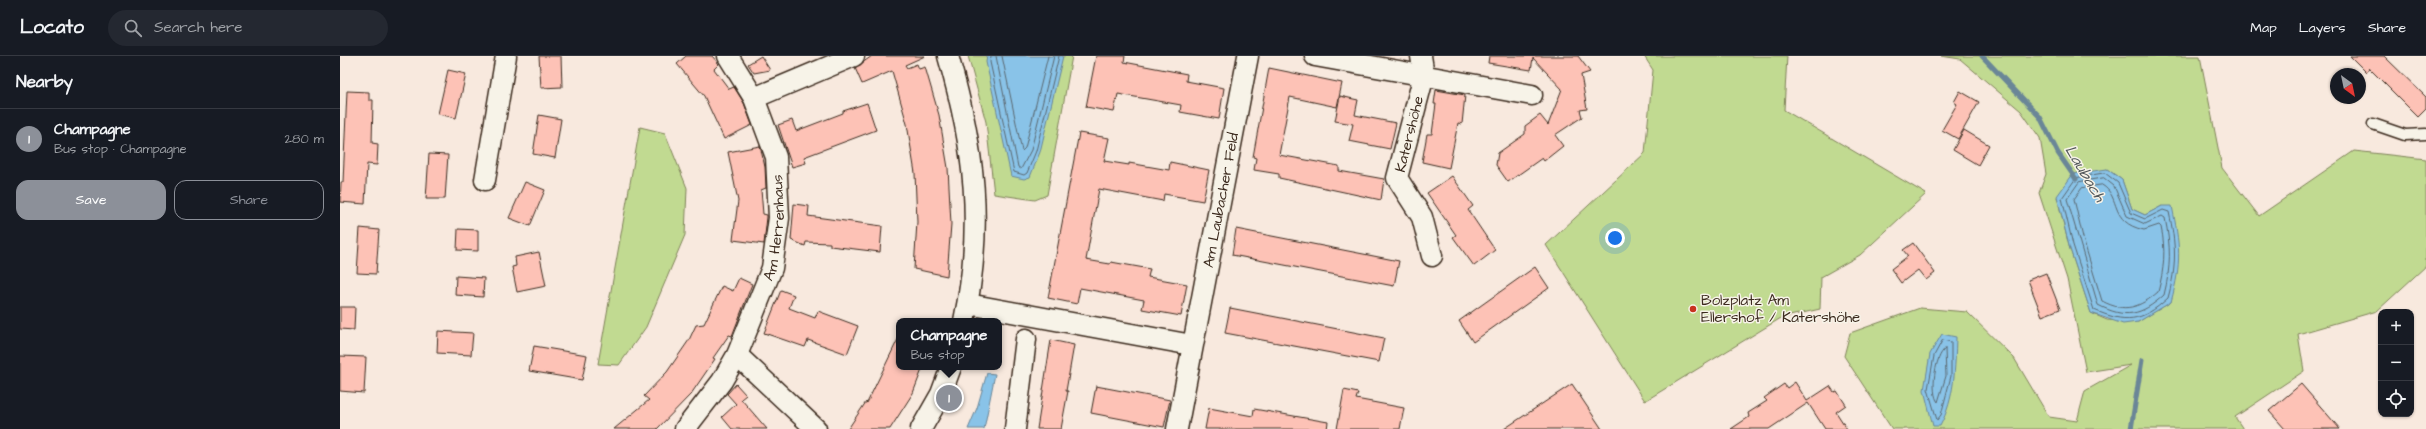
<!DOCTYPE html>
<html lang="en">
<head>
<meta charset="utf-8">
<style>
	body { margin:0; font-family:"Architects Daughter",sans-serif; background:#242831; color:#f1f3f6 }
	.controls { position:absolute; right:12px; bottom:12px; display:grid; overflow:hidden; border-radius:8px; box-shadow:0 1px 3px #0004 }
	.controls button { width:36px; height:36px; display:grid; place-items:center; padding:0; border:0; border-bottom:1px solid #363941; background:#171b24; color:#f1f3f6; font:20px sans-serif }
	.compass { position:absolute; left:1990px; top:12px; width:36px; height:36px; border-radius:50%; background:#171b24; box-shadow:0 1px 3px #0004; rotate:147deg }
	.you { position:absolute; left:1275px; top:182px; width:14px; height:14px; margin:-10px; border:3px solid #fff; border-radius:50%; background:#1a73e8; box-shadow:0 0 0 6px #1a73e833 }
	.badge { display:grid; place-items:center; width:26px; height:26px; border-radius:50%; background:#8c9099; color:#fff; font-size:13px; font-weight:700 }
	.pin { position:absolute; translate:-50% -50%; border:2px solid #fff; box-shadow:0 1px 4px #0006 }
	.popup { position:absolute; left:556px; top:262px; width:106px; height:52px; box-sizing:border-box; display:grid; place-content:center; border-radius:8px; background:#171b24; filter:drop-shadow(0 1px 3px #0005); font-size:13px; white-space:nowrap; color:#9ea1a6 }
	.popup b { font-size:15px; color:#f1f3f6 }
	.popup::after { content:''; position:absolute; left:50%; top:100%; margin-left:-8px; border:8px solid transparent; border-top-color:#171b24 }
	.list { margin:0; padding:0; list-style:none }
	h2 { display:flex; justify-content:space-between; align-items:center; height:52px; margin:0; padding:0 16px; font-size:17px }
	h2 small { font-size:13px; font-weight:400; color:#9ea1a6 }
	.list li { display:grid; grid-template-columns:26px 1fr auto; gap:12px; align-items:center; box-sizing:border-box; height:60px; padding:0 16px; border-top:1px solid #363941 }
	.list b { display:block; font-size:15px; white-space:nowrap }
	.list p { margin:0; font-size:13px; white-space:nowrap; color:#9ea1a6 }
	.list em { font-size:13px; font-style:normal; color:#9ea1a6 }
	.actions { display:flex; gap:8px; padding:12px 16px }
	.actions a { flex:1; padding:9px 0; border:1px solid #8c9099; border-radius:12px; text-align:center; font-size:14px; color:#8c9099 }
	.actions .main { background:#8c9099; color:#fff }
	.icon { flex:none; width:22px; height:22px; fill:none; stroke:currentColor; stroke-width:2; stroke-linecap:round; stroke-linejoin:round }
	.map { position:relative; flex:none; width:2086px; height:373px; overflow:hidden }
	header { display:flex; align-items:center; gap:24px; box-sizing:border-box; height:56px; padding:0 20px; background:#171b24; border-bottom:1px solid #363941 }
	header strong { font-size:19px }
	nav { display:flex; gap:22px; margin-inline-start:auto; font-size:14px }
	.search { width:280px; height:36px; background:#242831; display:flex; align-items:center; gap:10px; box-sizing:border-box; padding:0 14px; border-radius:22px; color:#9ea1a6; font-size:15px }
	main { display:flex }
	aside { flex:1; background:#171b24 }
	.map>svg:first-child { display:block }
	.green { fill:#c1da91; stroke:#7e8258; fill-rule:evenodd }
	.water { fill:#89c3e8; stroke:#6a8697 }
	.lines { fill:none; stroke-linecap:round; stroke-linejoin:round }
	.shore { stroke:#5a676f; stroke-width:1 }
	.stream { stroke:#6a8697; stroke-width:5 }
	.building { fill:#fdc2b6; stroke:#3b2a1e }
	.service-casing { stroke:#3b2a1e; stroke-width:13 }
	.minor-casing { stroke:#3b2a1e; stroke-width:23 }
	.service { stroke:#f7f3e8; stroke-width:10 }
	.minor { stroke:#f7f3e8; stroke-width:20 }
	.poi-dot { fill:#c8321e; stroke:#f7f3e8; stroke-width:1.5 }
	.labels { text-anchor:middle; stroke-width:3; stroke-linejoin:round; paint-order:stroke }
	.street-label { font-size:15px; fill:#3b2a1e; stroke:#f7f3e8 }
	.poi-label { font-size:15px; fill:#3b2a1e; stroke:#f7f3e8; text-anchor:start }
	.water-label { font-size:16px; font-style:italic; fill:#52585b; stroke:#f7f3e8 }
</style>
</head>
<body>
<header>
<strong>Locato</strong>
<div class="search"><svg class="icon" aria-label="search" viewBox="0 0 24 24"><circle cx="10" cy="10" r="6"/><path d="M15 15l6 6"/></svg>Search here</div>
<nav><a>Map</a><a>Layers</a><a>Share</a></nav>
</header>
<main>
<aside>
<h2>Nearby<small></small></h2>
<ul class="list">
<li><span class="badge">1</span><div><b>Champagne</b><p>Bus stop · Champagne</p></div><em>280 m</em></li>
</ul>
<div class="actions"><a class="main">Save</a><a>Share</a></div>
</aside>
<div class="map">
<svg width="2086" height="373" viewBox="0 0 2086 373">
	<rect width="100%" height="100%" fill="#f8e9de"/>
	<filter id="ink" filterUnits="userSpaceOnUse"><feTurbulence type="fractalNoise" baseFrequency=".025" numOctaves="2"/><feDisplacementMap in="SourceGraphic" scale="8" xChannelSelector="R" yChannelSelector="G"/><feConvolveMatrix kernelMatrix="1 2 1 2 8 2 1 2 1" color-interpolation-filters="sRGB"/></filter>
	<g filter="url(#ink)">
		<g class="green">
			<polygon points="628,0 732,0 707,139 695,144 654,138 646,66"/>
			<polygon points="1304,0 1447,0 1444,54 1586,138 1520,199 1481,221 1480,253 1441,262 1305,345 1206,189 1305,97 1313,14"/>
			<path d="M 1601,0 L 1860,0 L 1882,112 L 1919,160 L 2014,95 L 2086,103 L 2086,210 L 2037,255 L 1958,278 L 1964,315 L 1895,361 L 1903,373 L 1552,373 L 1504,300 L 1510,277 L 1580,252 L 1627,256 L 1674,302 L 1709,361 L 1737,365 L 1745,335 L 1791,309 L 1746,316 L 1727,223 L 1699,137 L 1706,118 L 1700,82 L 1681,55 L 1620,3 ZM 1767,113 L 1782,124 L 1792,153 L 1805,159 L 1822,150 L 1831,246 L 1798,266 L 1767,264 L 1751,257 L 1729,190 L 1717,141 Z"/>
			<polygon points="300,71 325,77 347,132 345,179 306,271 279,309 258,308"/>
		</g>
		<g class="water">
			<polygon points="647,0 723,0 700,96 690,121 684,123 671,120 646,6"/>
			<path d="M 1767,113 L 1782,124 L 1792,153 L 1805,159 L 1822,150 L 1832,150 C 1840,189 1842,206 1831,246 L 1798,266 L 1783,268 L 1751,257 L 1729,190 L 1717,140 L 1733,118 Z"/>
			<path d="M 1602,278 L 1616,281 C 1615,312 1615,342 1600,370 L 1593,370 L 1584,334 L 1590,298 Z"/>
			<polygon points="647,317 655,318 644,373 628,373 637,352"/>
		</g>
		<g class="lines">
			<g class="shore">
				<polyline points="651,0 650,6 674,116 684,119 687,117 696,95 719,0"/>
				<polyline points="656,0 678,111 681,113 691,94 714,0"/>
				<polyline points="662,0 682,95 685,92 708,0"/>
				<path d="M 1765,117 L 1778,127 L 1791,157 L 1805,163 L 1823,154 L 1829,156 C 1836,189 1837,209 1828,242 C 1801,267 1785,267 1754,254 L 1733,189 L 1722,142 L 1736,122 Z"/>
				<path d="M 1764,122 L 1774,130 L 1787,160 L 1805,168 L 1822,160 L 1825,162 C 1831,190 1831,211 1824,239 C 1801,260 1785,263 1758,249 L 1727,143 L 1739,126 Z"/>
				<path d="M 1762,129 C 1782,141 1768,166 1804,174 L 1819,169 L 1821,171 C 1826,193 1824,214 1818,236 C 1799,252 1785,257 1762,245 L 1744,186 L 1734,143 L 1742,132 Z"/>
				<polygon points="1603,284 1611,286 1611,320 1601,359 1597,364 1588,333 1594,300"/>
				<path d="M 1605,293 L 1606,320 L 1598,346 C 1590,337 1595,299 1605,293 Z"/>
			</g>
			<g class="stream">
				<polyline points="1642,0 1700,61 1718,97 1736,123"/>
				<polyline points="1791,373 1802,304"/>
			</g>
		</g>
		<g class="building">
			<polygon points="199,0 221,0 222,31 201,32"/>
			<polygon points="346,0 372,0 379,8 374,13 389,33 394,31 404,47 412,69 384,83 364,40 337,8"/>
			<polygon points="421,0 430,14 414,17 408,8"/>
			<polygon points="532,0 585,0 565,9 567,12 577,8 579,13 585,11 599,59 608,112 611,168 607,220 574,213 577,166 575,117 567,68 552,15 522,28 515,12"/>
			<polygon points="756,0 785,0 784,6 847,18 846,25 884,32 879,63 840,56 841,49 778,38 774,56 746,51"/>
			<polygon points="1149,0 1238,0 1250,16 1241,19 1247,53 1240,54 1242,61 1215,79 1223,90 1204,105 1202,102 1168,126 1156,109 1158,97 1185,78 1185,70 1200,59 1208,69 1222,33 1193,2 1191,14 1148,7"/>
			<polygon points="2010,0 2044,0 2086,41 2086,53 2078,61 2029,12 2026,16"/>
			<polygon points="929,12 1002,27 997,51 950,41 939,99 999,110 999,115 1044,123 1041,144 939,122 939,118 914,114 916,102 913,101"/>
			<polygon points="108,14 126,18 116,62 98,58"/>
			<polygon points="1096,34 1125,39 1122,68 1118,67 1109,112 1082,106 1087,78 1092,78 1096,48 1094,48"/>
			<polygon points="7,35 29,36 29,44 33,44 32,87 38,88 37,109 27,108 25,148 0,146 1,126 3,126"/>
			<polygon points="1620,35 1639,46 1618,83 1602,74 1617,48 1614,46"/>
			<polygon points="1000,40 1018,44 1015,59 1056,67 1050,93 1009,85 1013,68 995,65"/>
			<polygon points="527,47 536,74 464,101 466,107 452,111 438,69 452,64 456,75 503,57 503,55"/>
			<polygon points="199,59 221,63 215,102 193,98"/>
			<polygon points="1624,74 1649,89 1638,109 1613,94"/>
			<polygon points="739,77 769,82 764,105 789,109 789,107 829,114 830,106 869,114 863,145 824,138 823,145 759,133 746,204 770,208 771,206 810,213 808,221 847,228 841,260 802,253 804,244 740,232 737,248 708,242"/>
			<polygon points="420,90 425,111 426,132 421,134 423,158 427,159 427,161 424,188 393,184 398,145 388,96"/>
			<polygon points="89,98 108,99 105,143 86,143"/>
			<polygon points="1112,120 1133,150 1128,154 1155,194 1134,210 1113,181 1116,179 1087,137"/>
			<polygon points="185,126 205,134 190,170 169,162"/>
			<polygon points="454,148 469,150 468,160 542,170 540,196 490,190 490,187 466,186 465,190 451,184"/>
			<polygon points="20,172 39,174 36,218 17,217"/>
			<polygon points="118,173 138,174 138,195 117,194"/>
			<polygon points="896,173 1059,205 1054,230 892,199"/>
			<polygon points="1573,187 1595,217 1586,224 1578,214 1561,227 1551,213 1568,200 1563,194"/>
			<polygon points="199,196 206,230 177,236 172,211 176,210 175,201"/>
			<polygon points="1195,211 1209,232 1133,286 1119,265"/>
			<polygon points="1706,217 1720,253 1702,260 1688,224"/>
			<polygon points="116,220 144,222 143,241 115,239"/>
			<polygon points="399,222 412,228 392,280 389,279 373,302 375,303 351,338 317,373 274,373 309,344 304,340 327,316 349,284 356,269 364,268 382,230 393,235"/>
			<polygon points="441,234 454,239 449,252 475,262 478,255 518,270 507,298 468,284 465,291 424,277"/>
			<polygon points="0,251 15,251 14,274 0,273"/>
			<polygon points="890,252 1044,282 1039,306 885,277"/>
			<polygon points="98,275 133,277 131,299 97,297"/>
			<polygon points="559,281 559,311 583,311 573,337 550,373 508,373 526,346 527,347"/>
			<polygon points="711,284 734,289 726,335 728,335 721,373 697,373"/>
			<polygon points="194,290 247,299 242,324 189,315"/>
			<polygon points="0,300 26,301 24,337 0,335"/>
			<polygon points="1455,326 1467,345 1490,330 1494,336 1497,335 1506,349 1496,356 1507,373 1485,373 1468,347 1429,373 1391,373 1409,361 1408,357 1427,345 1424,342 1444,328 1447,332"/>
			<polygon points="396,328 406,339 401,343 427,373 392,373 382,361 396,348 387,338"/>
			<polygon points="1232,328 1262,373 1164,373"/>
			<polygon points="1961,328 2000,373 1945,373 1929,355"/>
			<polygon points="756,330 830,344 824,371 751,357"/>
			<polygon points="1004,334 1018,337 1016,343 1064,352 1060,373 997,373"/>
			<polygon points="869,352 913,360 914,353 988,366 987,373 865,373"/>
		</g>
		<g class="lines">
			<g class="service-casing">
				<polyline id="service" points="2033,68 2065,79 2086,78"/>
			</g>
			<g class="minor-casing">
				<g id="minor">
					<path d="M 608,0 C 635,93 644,169 624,265"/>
					<polyline points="975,0 1192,39"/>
					<polyline points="1081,0 1084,19 1057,122 1082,161 1092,200"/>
					<polyline points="414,42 514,0"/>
					<polyline points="145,124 166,0"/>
					<polyline points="628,248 852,289"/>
					<polyline points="397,299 476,373"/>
					<path id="s1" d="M 345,373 L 382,325 L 397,299 L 432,212 L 439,162 L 436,101 L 414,42 L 388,0"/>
					<polyline points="581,373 601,338 611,311"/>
					<polyline points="675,373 686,283"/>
					<path id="s2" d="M 837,373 L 908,0"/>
				</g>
			</g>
			<use href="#service" class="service"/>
			<use href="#minor" class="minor"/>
		</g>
	</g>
	<circle class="poi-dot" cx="1353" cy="253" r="4"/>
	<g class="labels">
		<g class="street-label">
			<text transform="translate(1069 78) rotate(-76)" y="5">Katershöhe</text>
			<text dy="5" stroke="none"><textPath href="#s2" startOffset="233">Am Laubacher Feld</textPath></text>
			<text dy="5" stroke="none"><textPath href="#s1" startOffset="225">Am Herrenhaus</textPath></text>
		</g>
		<g class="poi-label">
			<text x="1361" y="249">Bolzplatz Am<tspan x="1361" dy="17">Ellershof / Katershöhe</tspan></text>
		</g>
		<g class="water-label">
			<text transform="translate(1746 117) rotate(59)" y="6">Laubach</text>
		</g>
	</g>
</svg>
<div class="controls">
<button>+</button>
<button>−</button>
<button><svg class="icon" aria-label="locate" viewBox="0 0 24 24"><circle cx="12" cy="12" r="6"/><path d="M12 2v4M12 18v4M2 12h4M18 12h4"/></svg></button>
</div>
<svg class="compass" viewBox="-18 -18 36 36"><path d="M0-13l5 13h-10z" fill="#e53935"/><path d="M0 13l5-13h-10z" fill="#9ea1a6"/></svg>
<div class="you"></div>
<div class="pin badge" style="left:609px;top:342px">1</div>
<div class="popup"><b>Champagne</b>Bus stop</div>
</div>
</main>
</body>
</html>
